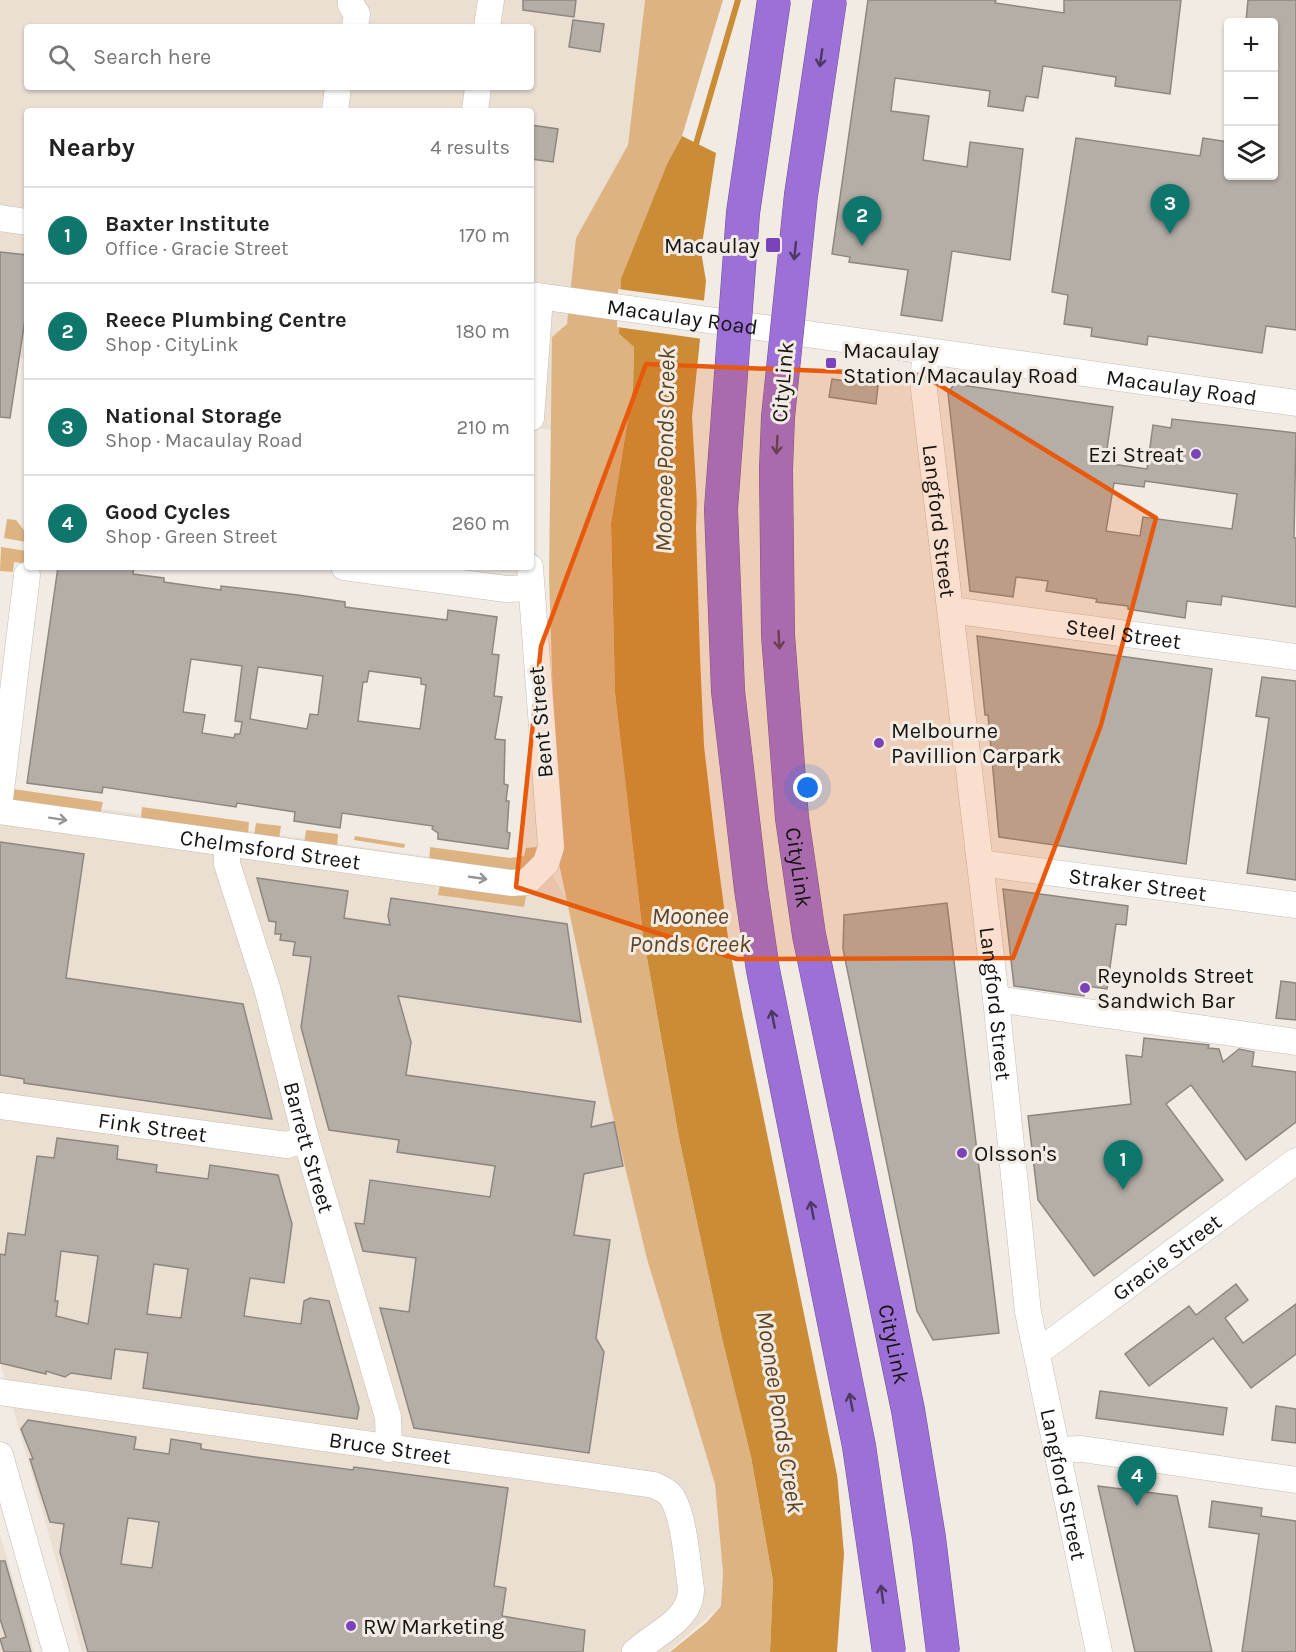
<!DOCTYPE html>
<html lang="en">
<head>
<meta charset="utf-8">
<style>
	body { margin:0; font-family:Karla,sans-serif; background:#f6f6f6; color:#222 }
	.controls { position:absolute; right:18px; top:18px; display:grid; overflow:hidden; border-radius:6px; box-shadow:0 2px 4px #0004 }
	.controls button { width:54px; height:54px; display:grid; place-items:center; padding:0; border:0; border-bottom:2px solid #e0e0e0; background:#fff; color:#222; font:30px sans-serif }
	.you { position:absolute; left:808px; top:788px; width:21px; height:21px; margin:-15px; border:4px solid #fff; border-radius:50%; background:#1a73e8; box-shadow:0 0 0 9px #1a73e833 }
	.badge { display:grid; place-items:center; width:39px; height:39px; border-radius:50%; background:#0f766e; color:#fff; font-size:20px; font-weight:700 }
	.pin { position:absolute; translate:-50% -50px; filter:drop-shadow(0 2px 3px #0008) }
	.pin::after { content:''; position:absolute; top:32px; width:21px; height:18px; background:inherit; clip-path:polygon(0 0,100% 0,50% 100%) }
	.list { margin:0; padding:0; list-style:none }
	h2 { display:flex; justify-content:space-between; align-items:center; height:78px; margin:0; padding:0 24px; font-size:26px }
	h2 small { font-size:20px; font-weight:400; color:#767676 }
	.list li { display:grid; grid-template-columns:39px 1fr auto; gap:18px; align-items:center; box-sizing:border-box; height:96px; padding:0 24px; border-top:2px solid #e0e0e0 }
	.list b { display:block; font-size:22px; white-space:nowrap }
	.list p { margin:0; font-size:20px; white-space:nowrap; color:#767676 }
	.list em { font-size:20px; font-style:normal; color:#767676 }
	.icon { flex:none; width:33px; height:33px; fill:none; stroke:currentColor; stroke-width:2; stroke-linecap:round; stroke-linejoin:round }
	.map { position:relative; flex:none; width:1296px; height:1652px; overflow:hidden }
	.search { position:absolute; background:#fff; box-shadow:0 2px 4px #0004; left:24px; top:24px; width:510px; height:66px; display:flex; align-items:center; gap:15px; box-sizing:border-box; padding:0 21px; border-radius:6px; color:#767676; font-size:22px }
	.panel { position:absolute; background:#fff; box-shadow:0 2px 4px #0004; left:24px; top:108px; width:510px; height:462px; border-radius:6px }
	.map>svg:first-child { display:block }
	.built { fill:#ebdfd2; fill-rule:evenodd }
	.green { fill:#deb382 }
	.water { fill:#cb8c37 }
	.pier { fill:#f2ebe4 }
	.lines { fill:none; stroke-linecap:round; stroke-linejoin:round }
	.stream { stroke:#cb8c37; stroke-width:6 }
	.building { fill:#b4aea7; stroke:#8d8780; stroke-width:1.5; fill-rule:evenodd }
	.minor-casing { stroke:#c4bdb6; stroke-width:27 }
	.minor { stroke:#fff; stroke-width:26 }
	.highway-bridge-casing { stroke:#6d5092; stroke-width:34; stroke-linecap:butt }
	.highway-bridge { stroke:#9c70d7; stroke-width:33 }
	.oneway { stroke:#4c3960 }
	.oneway2 { stroke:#969594 }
	.marked { fill:#e8590c; fill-opacity:0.2; stroke:#e8590c; stroke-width:4.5; stroke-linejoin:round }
	.poi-dot { fill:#7b43ba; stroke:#f2ebe4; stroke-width:2 }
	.labels { text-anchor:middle; stroke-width:6; stroke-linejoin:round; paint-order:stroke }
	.poi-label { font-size:22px; fill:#161411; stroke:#f2ebe4; text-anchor:start }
	.street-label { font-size:22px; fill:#161411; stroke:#f2ebe4 }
	.water-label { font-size:24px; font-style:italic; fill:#5f4422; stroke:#f2ebe4 }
</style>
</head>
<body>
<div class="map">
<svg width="1296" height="1652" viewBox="0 0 1296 1652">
	<rect width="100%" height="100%" fill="#f2ebe4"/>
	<g class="built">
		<path d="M 0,0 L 645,0 L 628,145 L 576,238 L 562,432 L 531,427 L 531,111 L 27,111 L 27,359 L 0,355 ZM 27,27 L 531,27 L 531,87 L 27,87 Z"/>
		<polygon points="0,794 552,875 566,898 715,1484 723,1573 721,1606 668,1652 82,1652 0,1362"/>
		<polygon points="0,1534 34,1652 0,1652"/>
	</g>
	<g class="green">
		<polygon points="645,0 723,0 682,136 668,162 619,334 634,347 633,388 611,523 615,693 643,935 679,1138 721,1334 751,1457 773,1581 770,1652 670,1652 707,1622 721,1606 723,1573 715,1484 647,1259 610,1104 558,859 549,577 552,337 567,324 576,238 628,145"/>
		<polygon points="7,519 16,520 27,534 26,542 4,538"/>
		<polygon points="1,547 27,551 27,564 14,562 13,572 0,571"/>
		<polygon points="13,789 103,802 100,815 13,805"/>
		<polygon points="142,807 249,822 248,835 148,827 141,816"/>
		<polygon points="256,823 281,826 279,839 254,836"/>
		<polygon points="306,830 338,834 337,848 304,844"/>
		<polygon points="355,836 405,844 404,848 354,840"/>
		<polygon points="430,847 510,858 524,856 526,848 537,847 540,849 523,875 429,865"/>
		<polygon points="440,884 526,896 524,907 438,895"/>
	</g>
	<polygon class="water" points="682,136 716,153 701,251 706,281 692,417 708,695 719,814 754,1039 837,1473 844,1554 837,1652 770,1652 773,1581 751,1457 721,1334 679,1138 643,935 615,693 611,523 633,388 634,347 619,334 621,279 668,162"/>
	<g class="pier">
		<polygon points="618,289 707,301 703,339 617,327"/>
		<polygon points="698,464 711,695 722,814 757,1039 840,1473 843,1504 743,1017 729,945 714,832 704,746 700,656 696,528"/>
	</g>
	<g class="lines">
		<polyline class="stream" points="696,144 738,0"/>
	</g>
	<g class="building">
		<polygon points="523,0 576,0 574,17 523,10"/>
		<polygon points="868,0 996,0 995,3 1064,13 1064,0 1181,0 1170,94 1115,86 1116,77 1043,66 1038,98 1026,96 1023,111 988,106 990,91 895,78 891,111 929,116 923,160 967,167 970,142 1023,149 1010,260 952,251 942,321 901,315 908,270 849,262 850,257 832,254"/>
		<polygon points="1248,0 1296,0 1296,330 1266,326 1262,353 1148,336 1147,345 1091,336 1092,328 1064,324 1068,295 1052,292 1076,138 1200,156 1203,138 1228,142 1228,176 1274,176 1274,22 1246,21"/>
		<polygon points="573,20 604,24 600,52 569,47"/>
		<polygon points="531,125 558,129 553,162 531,159"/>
		<polygon points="0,252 27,255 27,306 10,418 0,417"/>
		<polygon points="832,379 878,386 876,404 829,397"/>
		<path d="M 954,384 L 1113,407 L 1105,463 L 1147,469 L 1153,425 L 1171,428 L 1172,419 L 1296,433 L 1294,538 L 1296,538 L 1296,607 L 1222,596 L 1221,605 L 1187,601 L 1185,618 L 1128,609 L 1128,606 L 1096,602 L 1097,599 L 1046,591 L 1048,581 L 1016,577 L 1013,597 L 970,591 L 948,393 ZM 1145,481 L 1237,494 L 1232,529 L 1143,517 L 1140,536 L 1106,531 L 1114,483 L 1144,487 Z"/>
		<path d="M 58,567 L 134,567 L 133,574 L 164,578 L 164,582 L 185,585 L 221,590 L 221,586 L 298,595 L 345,602 L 345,607 L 447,620 L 448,610 L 497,617 L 492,654 L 499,655 L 494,696 L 502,697 L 495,739 L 505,740 L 504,784 L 508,785 L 506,801 L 509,801 L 507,832 L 510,833 L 508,849 L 438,839 L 438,833 L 432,829 L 433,826 L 342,813 L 340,828 L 294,821 L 295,812 L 237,803 L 236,807 L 103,787 L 102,793 L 27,783 ZM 191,659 L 242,666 L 235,721 L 242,722 L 240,734 L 235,734 L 234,738 L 202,733 L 205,715 L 183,712 ZM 258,667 L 323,676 L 318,715 L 310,714 L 307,729 L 250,719 ZM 369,671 L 421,678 L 421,684 L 426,685 L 420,729 L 358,721 L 363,682 L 367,682 Z"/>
		<polygon points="977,636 1212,669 1186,864 999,837 988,715 985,715"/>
		<polygon points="1262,677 1296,681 1296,880 1247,873 1269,718 1256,716"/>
		<polygon points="0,842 84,854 66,978 243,1004 272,1119 24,1083 24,1079 0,1075"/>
		<polygon points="257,878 348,891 344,918 390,925 388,916 391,898 567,924 581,1022 398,996 411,1042 406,1075 595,1102 591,1127 614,1122 623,1166 584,1174 574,1235 610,1240 596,1338 604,1352 589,1453 414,1428 380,1308 409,1312 416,1258 363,1251 355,1223 364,1224 370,1180 490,1197 495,1166 397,1152 399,1140 329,1130 301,1027 311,957 293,955 295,942 280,940 281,934 275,934 276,922 269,921"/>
		<polygon points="1003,889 1128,906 1126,925 1116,924 1107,989 1086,986 1084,996 1014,986"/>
		<polygon points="947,903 999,1333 933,1340 917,1311 843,949 844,915"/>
		<polygon points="1281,981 1296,983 1296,1020 1276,1018"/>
		<polygon points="1144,1038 1209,1045 1208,1048 1219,1049 1223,1062 1239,1049 1254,1052 1252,1066 1296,1072 1296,1122 1246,1160 1191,1085 1166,1104 1223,1180 1094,1276 1038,1200 1028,1116 1131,1104 1126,1055 1142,1057"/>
		<path d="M 57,1138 L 118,1146 L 117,1159 L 157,1165 L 156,1172 L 208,1179 L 210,1165 L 278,1175 L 292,1224 L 284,1283 L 250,1278 L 244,1316 L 301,1324 L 304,1301 L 310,1298 L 329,1301 L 359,1408 L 357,1419 L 143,1388 L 148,1353 L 115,1349 L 111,1379 L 71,1373 L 65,1377 L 46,1371 L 46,1374 L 0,1363 L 0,1254 L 5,1255 L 8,1233 L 25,1235 L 37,1156 L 54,1158 ZM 61,1251 L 98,1256 L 88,1324 L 56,1316 L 58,1301 L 55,1301 ZM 154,1264 L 188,1269 L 181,1318 L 147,1314 Z"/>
		<polygon points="1236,1284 1248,1300 1225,1318 1243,1343 1296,1304 1296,1354 1251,1388 1213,1338 1149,1386 1125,1354 1189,1306 1196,1315"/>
		<polygon points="1100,1391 1227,1408 1223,1435 1096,1418"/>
		<polygon points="1276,1406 1296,1409 1296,1443 1272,1440"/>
		<path d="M 28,1420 L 136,1437 L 134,1449 L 169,1454 L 171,1439 L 201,1444 L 201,1449 L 255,1457 L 353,1470 L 354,1467 L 508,1488 L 494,1586 L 506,1588 L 502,1616 L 585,1630 L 583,1652 L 88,1652 L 60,1552 L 64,1524 L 50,1522 L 30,1459 L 33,1459 L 21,1429 ZM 128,1518 L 159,1522 L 152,1568 L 121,1564 Z"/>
		<polygon points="1098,1486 1177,1496 1212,1652 1135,1652"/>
		<polygon points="1212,1501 1262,1508 1261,1516 1296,1521 1296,1652 1242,1652 1259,1534 1209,1527"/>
		<polygon points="0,1561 5,1561 31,1652 4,1652 0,1639 6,1637 0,1619"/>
	</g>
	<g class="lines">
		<g class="minor-casing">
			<g id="minor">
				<polyline points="351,0 351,5 357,14 355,27"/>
				<polyline points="487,27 491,0"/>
				<polyline points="335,111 338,87"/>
				<polyline points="475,111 478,87"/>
				<polyline points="0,218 27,222"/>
				<path id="s1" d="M 531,295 L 1296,403"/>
				<path id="s2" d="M 926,351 L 923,381 L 996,999 L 1028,1312 L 1099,1652"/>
				<polyline points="531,418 540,297"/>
				<polyline points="344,567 506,589 530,588"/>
				<path id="s3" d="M 951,610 L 1296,657"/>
				<polyline points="0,799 27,575"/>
				<path id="s4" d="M 0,811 L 511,883 L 527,882 L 546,863 L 551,847 L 530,567"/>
				<path id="s5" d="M 227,845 L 227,864 L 267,988 L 306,1139 L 388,1417 L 389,1449"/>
				<path id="s6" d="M 980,863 L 1296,905"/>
				<polyline points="996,999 1296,1042"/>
				<path id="s7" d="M 0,1106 L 287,1145 L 306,1139"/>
				<path id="s8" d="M 1038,1352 L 1296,1161"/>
				<path id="s9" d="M 0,1392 L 654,1485 C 661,1489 669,1491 673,1499 C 685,1521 687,1563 691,1589 C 691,1620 656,1633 635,1652"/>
				<polyline points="1057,1450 1082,1449 1296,1480"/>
				<polyline points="0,1455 56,1652"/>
			</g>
		</g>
		<use href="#minor" class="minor"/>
		<g class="highway-bridge-casing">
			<g id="highway-bridge">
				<polyline points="774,0 743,213 721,509 728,691 751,889 763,970 859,1446 889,1652"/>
				<path id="s10" d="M 830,0 L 801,195 L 778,417 L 776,469 L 778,635 L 792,818 L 809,935 L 908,1410 L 929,1538 L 943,1652"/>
			</g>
		</g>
		<use href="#highway-bridge" class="highway-bridge"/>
	</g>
	<defs><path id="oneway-shaft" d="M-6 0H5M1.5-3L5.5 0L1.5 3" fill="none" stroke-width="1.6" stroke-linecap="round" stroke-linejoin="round" transform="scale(1.5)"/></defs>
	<g class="oneway">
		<use href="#oneway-shaft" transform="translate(821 58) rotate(98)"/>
		<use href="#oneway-shaft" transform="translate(795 251) rotate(96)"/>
		<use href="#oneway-shaft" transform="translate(777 445) rotate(93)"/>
		<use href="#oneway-shaft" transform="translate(779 640) rotate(87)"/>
		<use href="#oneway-shaft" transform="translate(773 1019) rotate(-101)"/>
		<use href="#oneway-shaft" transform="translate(812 1210) rotate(-101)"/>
		<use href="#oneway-shaft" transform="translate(851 1402) rotate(-101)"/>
		<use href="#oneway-shaft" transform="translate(882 1594) rotate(-98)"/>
	</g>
	<g class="oneway2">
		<use href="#oneway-shaft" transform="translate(58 819) rotate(9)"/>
		<use href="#oneway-shaft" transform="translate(478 878) rotate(8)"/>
	</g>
	<path class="marked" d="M 646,364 L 923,375 L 1156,518 L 1101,725 L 1013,958 L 737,959 L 516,887 L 541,646 Z"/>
	<g class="poi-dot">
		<rect x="765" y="237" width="16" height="16" rx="3"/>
		<rect x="825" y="357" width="12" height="12" rx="3"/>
		<circle cx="1196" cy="454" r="6"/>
		<circle cx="879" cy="743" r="6"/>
		<circle cx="1085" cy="988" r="6"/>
		<circle cx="962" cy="1153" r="6"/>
		<circle cx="351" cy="1626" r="6"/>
	</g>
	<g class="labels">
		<g class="poi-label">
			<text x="760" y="253" text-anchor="end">Macaulay</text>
			<text x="843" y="358">Macaulay<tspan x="843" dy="25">Station/Macaulay Road</tspan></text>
			<text x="1184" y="462" text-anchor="end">Ezi Streat</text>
			<text x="891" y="738">Melbourne<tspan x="891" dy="25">Pavillion Carpark</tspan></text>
			<text x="1097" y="983">Reynolds Street<tspan x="1097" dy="25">Sandwich Bar</tspan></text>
			<text x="974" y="1161">Olsson's</text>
			<text x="363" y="1634">RW Marketing</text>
		</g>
		<g class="street-label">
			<text dy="8" stroke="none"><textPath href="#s1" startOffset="153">Macaulay Road</textPath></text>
			<text transform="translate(782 382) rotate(-85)" y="8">CityLink</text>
			<text dy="8" stroke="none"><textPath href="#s1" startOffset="657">Macaulay Road</textPath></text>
			<text dy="8" stroke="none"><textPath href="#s2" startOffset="171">Langford Street</textPath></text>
			<text dy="8" stroke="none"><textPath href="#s3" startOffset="174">Steel Street</textPath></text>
			<text transform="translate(540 722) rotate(-95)" y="8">Bent Street</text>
			<text dy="8" stroke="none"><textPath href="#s4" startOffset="273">Chelmsford Street</textPath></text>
			<text dy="8" stroke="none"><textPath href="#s10" startOffset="872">CityLink</textPath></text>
			<text dy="8" stroke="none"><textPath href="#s6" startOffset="159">Straker Street</textPath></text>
			<text dy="8" stroke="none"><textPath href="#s2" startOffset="657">Langford Street</textPath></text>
			<text dy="8" stroke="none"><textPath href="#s7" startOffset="154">Fink Street</textPath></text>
			<text dy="8" stroke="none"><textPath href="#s5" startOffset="314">Barrett Street</textPath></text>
			<text dy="8" stroke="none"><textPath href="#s8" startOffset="160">Gracie Street</textPath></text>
			<text dy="8" stroke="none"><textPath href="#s10" startOffset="1358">CityLink</textPath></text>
			<text dy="8" stroke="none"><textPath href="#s9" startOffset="394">Bruce Street</textPath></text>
			<text dy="8" stroke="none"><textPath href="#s2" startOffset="1143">Langford Street</textPath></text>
		</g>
		<g class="water-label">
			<text transform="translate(665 450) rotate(-89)" y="8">Moonee Ponds Creek</text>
			<text x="690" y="924">Moonee<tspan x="690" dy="28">Ponds Creek</tspan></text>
			<text transform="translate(780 1412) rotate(81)" y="8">Moonee Ponds Creek</text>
		</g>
	</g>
</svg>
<div class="controls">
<button>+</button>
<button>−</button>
<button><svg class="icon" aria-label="layers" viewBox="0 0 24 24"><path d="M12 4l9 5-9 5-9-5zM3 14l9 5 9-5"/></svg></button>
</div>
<div class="you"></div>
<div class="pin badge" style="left:1123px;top:1190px">1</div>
<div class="pin badge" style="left:862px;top:246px">2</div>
<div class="pin badge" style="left:1170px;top:234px">3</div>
<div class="pin badge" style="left:1137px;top:1506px">4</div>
<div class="search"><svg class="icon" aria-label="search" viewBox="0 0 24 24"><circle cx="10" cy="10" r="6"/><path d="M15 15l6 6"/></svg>Search here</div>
<section class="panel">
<h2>Nearby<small>4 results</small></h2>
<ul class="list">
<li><span class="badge">1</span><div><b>Baxter Institute</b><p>Office · Gracie Street</p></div><em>170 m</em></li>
<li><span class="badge">2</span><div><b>Reece Plumbing Centre</b><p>Shop · CityLink</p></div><em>180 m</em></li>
<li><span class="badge">3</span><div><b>National Storage</b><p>Shop · Macaulay Road</p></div><em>210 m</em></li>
<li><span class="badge">4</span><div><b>Good Cycles</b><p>Shop · Green Street</p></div><em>260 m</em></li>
</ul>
</section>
</div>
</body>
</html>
